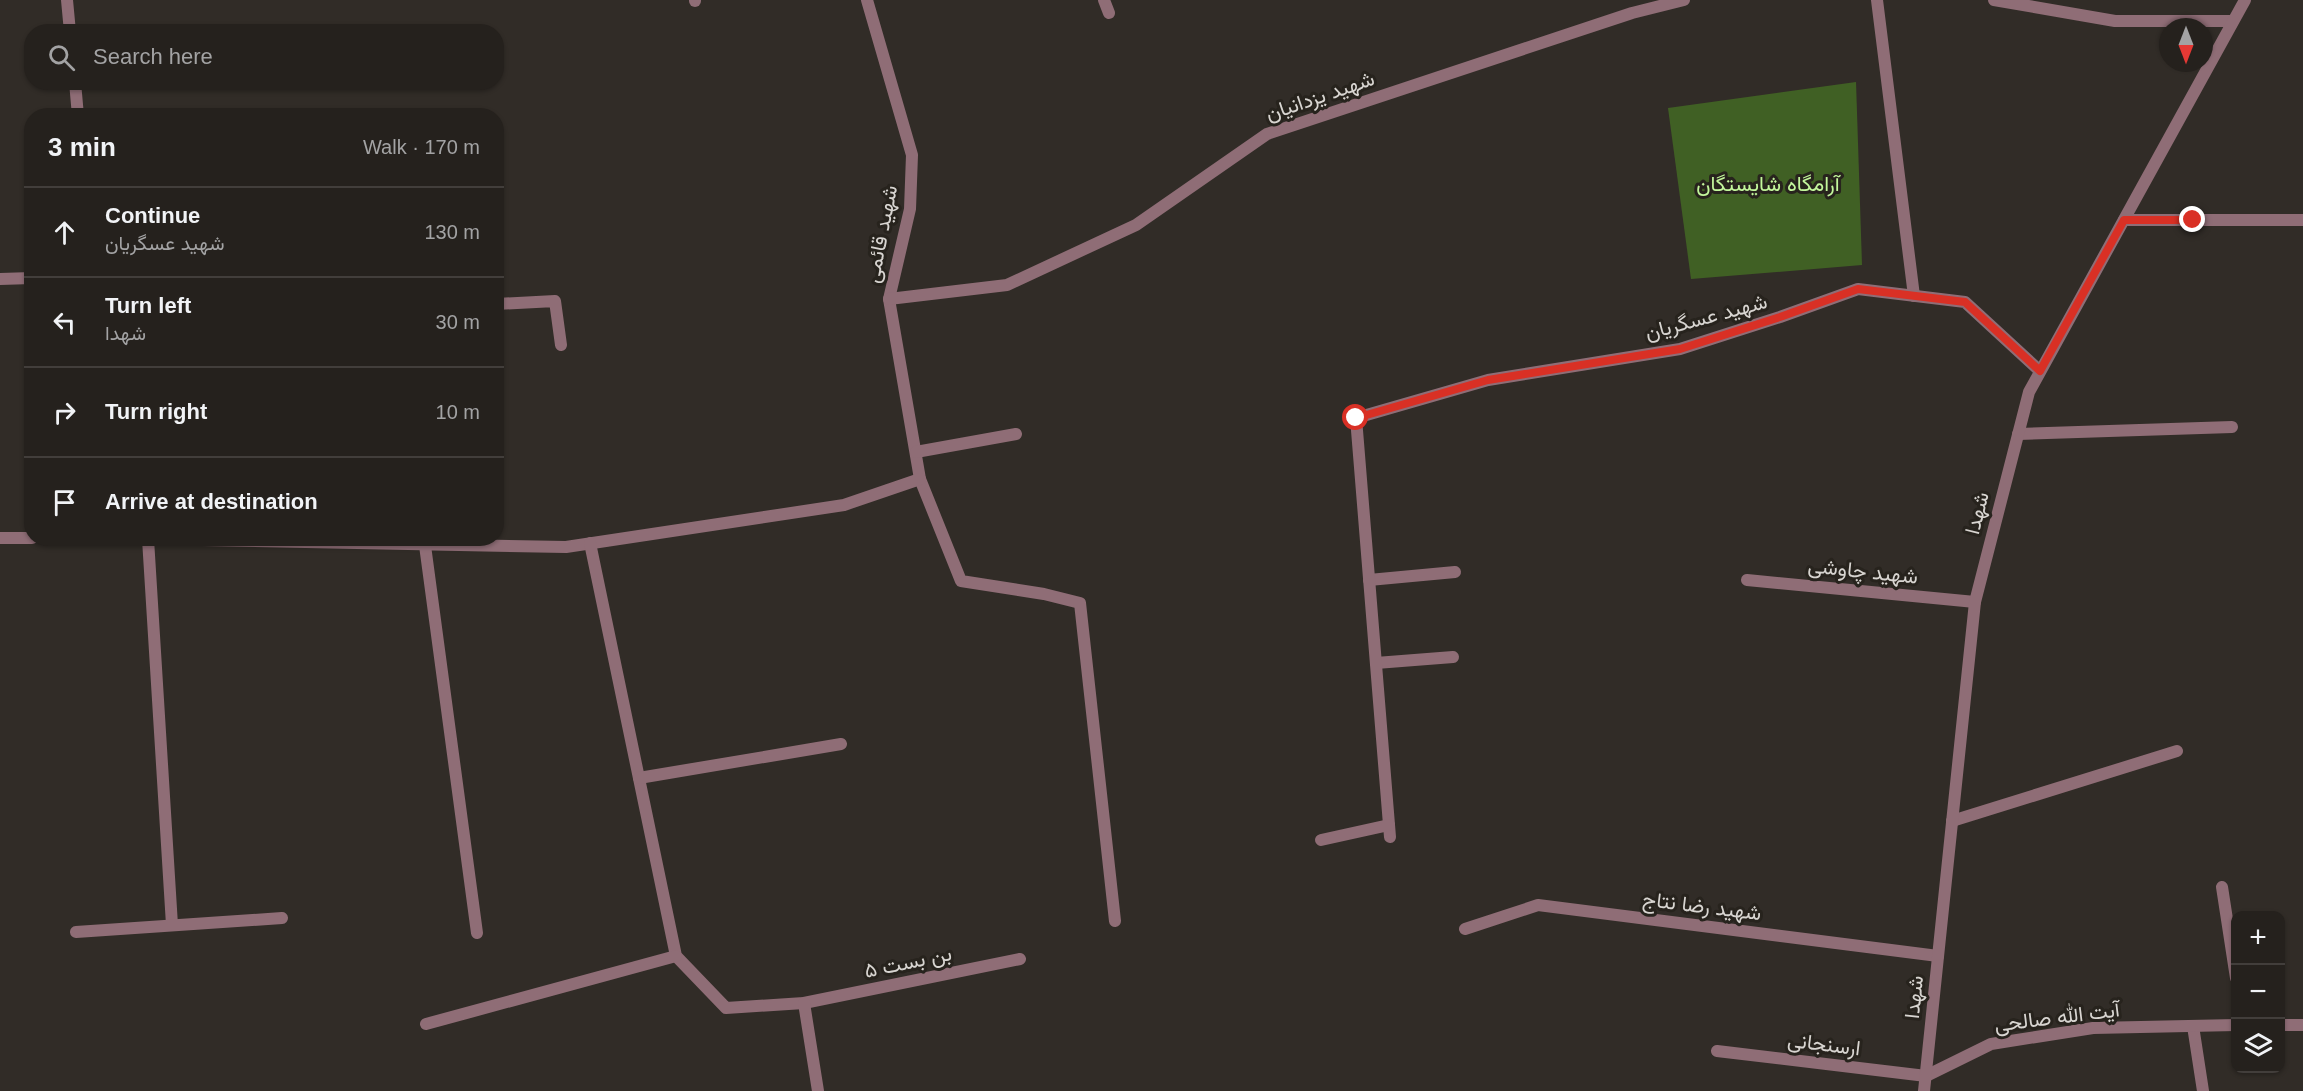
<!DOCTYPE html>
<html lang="en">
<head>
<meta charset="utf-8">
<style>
	body { margin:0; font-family:Arial,Vazirmatn,sans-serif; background:#2d2926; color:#f1f3f6 }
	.controls { position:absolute; right:18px; bottom:18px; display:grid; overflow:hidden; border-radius:12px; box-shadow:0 2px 4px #0004 }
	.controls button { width:54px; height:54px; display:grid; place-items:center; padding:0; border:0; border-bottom:2px solid #423e3b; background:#25211d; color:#f1f3f6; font:30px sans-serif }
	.compass { position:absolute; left:2159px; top:18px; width:54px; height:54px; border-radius:50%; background:#25211d; box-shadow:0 2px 4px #0004; rotate:180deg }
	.stop { position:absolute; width:18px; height:18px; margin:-14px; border:4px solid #d93025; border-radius:50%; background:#fff }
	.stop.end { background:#d93025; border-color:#fff; box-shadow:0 2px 6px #0008 }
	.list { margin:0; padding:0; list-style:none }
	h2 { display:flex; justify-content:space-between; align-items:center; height:78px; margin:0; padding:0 24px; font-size:26px }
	h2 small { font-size:20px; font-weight:400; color:#a3a3a4 }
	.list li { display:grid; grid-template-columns:39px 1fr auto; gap:18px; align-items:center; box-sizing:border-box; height:90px; padding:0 24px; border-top:2px solid #423e3b }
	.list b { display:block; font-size:22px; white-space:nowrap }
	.list p { margin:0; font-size:20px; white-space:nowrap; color:#a3a3a4 }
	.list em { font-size:20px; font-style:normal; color:#a3a3a4 }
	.icon { flex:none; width:33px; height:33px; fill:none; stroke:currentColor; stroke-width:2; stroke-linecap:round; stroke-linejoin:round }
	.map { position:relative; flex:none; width:2303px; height:1091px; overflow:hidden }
	.search { position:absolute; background:#25211d; box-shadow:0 2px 4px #0004; left:24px; top:24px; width:480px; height:66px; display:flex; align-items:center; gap:15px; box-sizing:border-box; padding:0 21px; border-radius:24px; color:#a3a3a4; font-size:22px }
	.panel { position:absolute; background:#25211d; box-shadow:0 2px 4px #0004; left:24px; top:108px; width:480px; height:438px; border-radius:24px }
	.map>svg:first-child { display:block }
	.green { fill:#406024 }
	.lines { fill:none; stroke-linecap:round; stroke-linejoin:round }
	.minor { stroke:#8f6d76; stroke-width:12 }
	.route { stroke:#d93025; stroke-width:8 }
	.labels { text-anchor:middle; stroke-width:6; stroke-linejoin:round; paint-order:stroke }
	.street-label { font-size:21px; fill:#d8d5d1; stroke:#27231d }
	.park-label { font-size:21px; fill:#c3f79c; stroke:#27231d }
</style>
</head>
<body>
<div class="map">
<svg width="2303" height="1091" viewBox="0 0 2303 1091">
	<rect width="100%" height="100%" fill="#312c27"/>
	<polygon class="green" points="1856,82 1862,265 1691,279 1668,108"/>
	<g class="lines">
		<g class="minor">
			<polyline points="67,0 70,32"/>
			<polyline points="695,0 695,1"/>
			<polyline points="867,0 912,155 910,209 889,299 920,479 961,581 1044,594 1080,603 1115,921"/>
			<polyline points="1104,0 1109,13"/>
			<polyline points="1877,0 1914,296"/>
			<polyline points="1994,0 2115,21 2233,21"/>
			<polyline points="75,82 78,116"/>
			<polyline points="2124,220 2303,220"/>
			<polyline points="0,279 32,278"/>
			<polyline points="889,299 1007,285 1136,225 1267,134 1632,13 1684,0"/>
			<polyline points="496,304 555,301 561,345"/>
			<polyline points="2018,434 2232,427"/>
			<polyline points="916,452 1016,434"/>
			<polyline points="0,538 32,538"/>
			<polyline points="96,538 566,547 844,505 920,479"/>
			<polyline points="424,538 477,933"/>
			<polyline points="148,539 172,925"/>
			<polyline points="590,543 676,956 726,1008 804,1003 1020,959"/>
			<polyline points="1369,580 1455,572"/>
			<polyline points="1747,580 1975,602"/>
			<polyline points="1376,663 1453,657"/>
			<polyline points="639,778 841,744"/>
			<polyline points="1952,821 2177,751"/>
			<polyline points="1390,837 1356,418 1488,380 1680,349 1780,317 1858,289 1965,302 2040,371"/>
			<polyline points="1321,840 1389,825"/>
			<polyline points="2222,887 2236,978"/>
			<polyline points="1465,929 1538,905 1938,956"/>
			<polyline points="76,932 282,918"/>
			<polyline points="804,1003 818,1091"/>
			<polyline points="426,1024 676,956"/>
			<polyline points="2280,1025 2303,1025"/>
			<polyline points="2193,1026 2203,1091"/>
			<polyline points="1717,1051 1926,1076 1991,1044 2093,1028 2236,1025"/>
			<polyline points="1924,1091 1975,602 2029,392 2245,0"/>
		</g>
	</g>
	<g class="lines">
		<polyline class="route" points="1356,418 1488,380 1680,349 1780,317 1858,289 1965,302 2040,371 2124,220 2193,220"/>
	</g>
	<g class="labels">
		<g class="street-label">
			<text transform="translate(1320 96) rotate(-19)" y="7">شهید یزدانیان</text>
			<text transform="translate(881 234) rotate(-79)" y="7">شهید قائمی</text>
			<text transform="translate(1706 317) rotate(-15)" y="7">شهید عسگریان</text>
			<text transform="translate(1977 513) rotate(-76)" y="7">شهدا</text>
			<text transform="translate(1863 571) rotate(6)" y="7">شهید چاوشی</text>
			<text transform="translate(1702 906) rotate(7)" y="7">شهید رضا نتاج</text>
			<text transform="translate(908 962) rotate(-12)" y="7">بن بست ۵</text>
			<text transform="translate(1914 997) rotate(-84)" y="7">شهدا</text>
			<text transform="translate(2057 1017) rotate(-7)" y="7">آیت الله صالحی</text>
			<text transform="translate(1824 1044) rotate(7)" y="7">ارسنجانی</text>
		</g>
		<g class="park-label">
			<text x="1768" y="191">آرامگاه شایستگان</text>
		</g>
	</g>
</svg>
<div class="controls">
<button>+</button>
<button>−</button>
<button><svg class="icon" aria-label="layers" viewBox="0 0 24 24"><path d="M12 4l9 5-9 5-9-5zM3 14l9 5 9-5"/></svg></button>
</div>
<svg class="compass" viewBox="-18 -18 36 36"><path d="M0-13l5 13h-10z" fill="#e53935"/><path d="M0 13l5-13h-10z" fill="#a3a3a4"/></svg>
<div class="stop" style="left:1356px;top:418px"></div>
<div class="stop end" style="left:2193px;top:220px"></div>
<div class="search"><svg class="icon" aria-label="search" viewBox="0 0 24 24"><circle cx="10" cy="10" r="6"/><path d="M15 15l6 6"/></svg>Search here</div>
<section class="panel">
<h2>3 min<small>Walk · 170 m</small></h2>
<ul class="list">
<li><svg class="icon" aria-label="ahead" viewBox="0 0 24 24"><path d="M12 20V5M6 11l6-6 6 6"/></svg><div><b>Continue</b><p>شهید عسگریان</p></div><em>130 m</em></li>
<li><svg class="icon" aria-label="left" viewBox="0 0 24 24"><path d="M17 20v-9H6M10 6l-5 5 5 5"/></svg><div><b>Turn left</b><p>شهدا</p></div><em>30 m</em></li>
<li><svg class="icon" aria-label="right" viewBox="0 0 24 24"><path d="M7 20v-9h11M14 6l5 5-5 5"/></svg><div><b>Turn right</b></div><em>10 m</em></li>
<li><svg class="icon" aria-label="arrive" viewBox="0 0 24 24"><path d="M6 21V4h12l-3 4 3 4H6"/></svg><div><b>Arrive at destination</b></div></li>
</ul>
</section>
</div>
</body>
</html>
